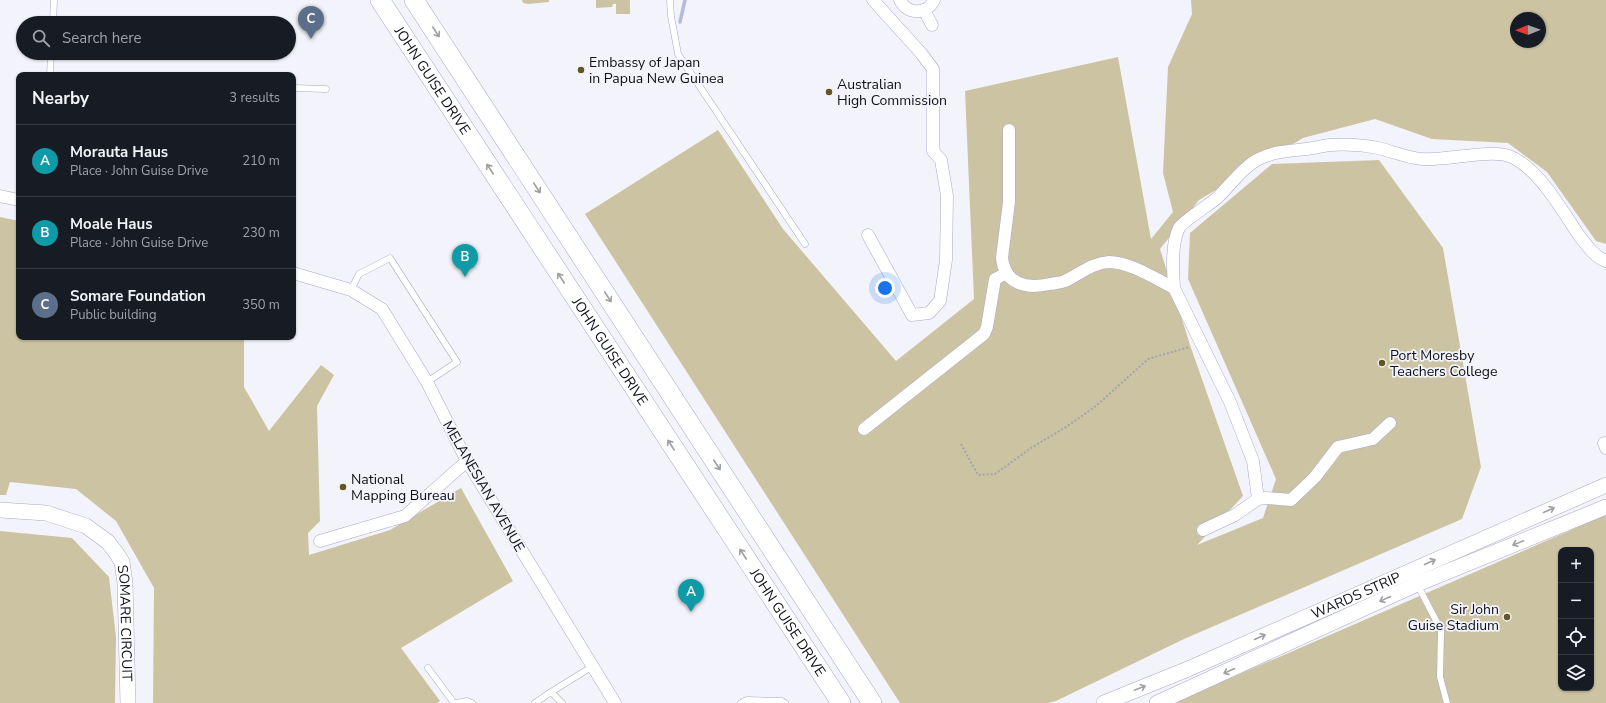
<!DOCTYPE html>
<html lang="en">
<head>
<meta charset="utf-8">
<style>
	body { margin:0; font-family:"Nunito Sans",sans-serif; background:#242831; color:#f1f3f6 }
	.controls { position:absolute; right:12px; bottom:12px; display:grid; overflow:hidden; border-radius:8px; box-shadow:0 1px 3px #0004 }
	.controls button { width:36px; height:36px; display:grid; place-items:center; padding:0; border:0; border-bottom:1px solid #363941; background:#171b24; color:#f1f3f6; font:20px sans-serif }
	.compass { position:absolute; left:1510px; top:12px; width:36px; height:36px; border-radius:50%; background:#171b24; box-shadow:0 1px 3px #0004; rotate:269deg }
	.you { position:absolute; left:885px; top:288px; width:14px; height:14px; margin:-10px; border:3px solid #fff; border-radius:50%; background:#1a73e8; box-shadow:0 0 0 6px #1a73e833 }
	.badge { display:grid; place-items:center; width:26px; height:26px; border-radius:50%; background:#8c9099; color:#fff; font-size:13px; font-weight:700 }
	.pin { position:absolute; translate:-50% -33px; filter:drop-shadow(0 1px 2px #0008) }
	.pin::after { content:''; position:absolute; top:21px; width:14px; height:12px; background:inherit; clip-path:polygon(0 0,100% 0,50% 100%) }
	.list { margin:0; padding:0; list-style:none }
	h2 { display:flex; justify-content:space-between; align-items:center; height:52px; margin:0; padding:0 16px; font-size:17px }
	h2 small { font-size:13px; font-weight:400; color:#9ea1a6 }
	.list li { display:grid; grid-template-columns:26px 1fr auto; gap:12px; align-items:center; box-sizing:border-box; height:72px; padding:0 16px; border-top:1px solid #363941 }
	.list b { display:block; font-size:15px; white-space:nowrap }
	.list p { margin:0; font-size:13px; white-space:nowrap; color:#9ea1a6 }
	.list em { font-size:13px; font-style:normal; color:#9ea1a6 }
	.icon { flex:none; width:22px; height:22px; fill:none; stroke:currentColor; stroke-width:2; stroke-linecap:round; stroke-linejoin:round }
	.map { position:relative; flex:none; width:1606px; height:703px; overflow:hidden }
	.search { position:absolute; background:#171b24; box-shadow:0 1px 3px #0004; left:16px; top:16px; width:280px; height:44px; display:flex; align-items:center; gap:10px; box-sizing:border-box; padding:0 14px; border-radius:22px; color:#9ea1a6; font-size:15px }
	.panel { position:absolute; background:#171b24; box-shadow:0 1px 3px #0004; left:16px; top:72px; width:280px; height:268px; border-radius:8px }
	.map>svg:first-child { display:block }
	.green { fill:#ccc3a2; fill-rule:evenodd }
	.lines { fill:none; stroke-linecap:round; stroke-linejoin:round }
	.stream { stroke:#b7b9db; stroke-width:3.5 }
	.service-casing { stroke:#a7a9c9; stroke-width:7 }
	.minor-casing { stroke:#a7a9c9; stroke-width:13 }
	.tertiary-casing { stroke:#a7a9c9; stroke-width:16 }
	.trunk-casing { stroke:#a7a9c9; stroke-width:20 }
	.path { stroke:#a4a4ad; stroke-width:2; stroke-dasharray:2 2; stroke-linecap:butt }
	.service { stroke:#fff; stroke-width:6 }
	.minor { stroke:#fff; stroke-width:12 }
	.tertiary { stroke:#fff; stroke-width:15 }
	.trunk { stroke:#fff; stroke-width:19 }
	.oneway { stroke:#9f9fa3 }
	.poi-dot { fill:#645623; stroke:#f3f4fb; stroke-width:1.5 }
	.labels { text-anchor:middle; stroke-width:3.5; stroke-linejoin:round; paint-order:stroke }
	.poi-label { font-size:14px; fill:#0e0e19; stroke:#f3f4fb; text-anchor:start }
	.street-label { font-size:14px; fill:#0e0e19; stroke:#f3f4fb }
</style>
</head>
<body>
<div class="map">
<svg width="1606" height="703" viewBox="0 0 1606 703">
	<rect width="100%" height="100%" fill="#f3f4fb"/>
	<g class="green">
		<polygon points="522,0 549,0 549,2 528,4 523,3"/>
		<polygon points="596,0 630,0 630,14 616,14 616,4 613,4 612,7 596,8"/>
		<path d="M 1191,0 L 1606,0 L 1606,244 L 1596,241 L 1547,172 L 1508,143 L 1432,139 L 1375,119 L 1303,138 L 1199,200 L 1160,249 L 1190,345 L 1243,496 L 1197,545 L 1263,518 L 1276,479 L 1188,279 L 1190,233 L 1272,164 L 1379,160 L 1443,248 L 1481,467 L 1462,519 L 1184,639 L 1056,701 L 1048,703 L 900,703 L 585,214 L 718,130 L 783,229 L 896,361 L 974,299 L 965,91 L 1118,57 L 1151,239 L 1173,212 L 1163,173 L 1168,67 L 1192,14 ZM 1516,18 L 1540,18 L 1540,42 L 1516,42 Z"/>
		<polygon points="0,217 19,221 19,337 231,337 231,341 231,337 244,337 244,387 269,431 321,365 334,375 317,406 320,521 308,533 309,555 390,530 461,488 513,581 401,648 440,701 437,703 153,703 154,588 116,521 76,489 10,482 6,495 0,495"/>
		<path d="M 1606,515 L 1606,703 L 1173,703 ZM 1561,550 L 1591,550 L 1591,688 L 1561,688 Z"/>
		<polygon points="0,531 72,538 109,577 116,637 115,703 0,703"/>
	</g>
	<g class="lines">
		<polyline class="stream" points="680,22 685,0"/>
		<g class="service-casing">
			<g id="service">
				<polyline points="670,0 671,16 678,54 805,244"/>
				<polyline points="53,23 54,0"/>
				<polyline points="50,75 51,53"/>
				<polyline points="293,88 326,89"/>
				<polyline points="351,290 359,274 390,258 457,362 427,382"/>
				<polyline points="1417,584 1441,630 1440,677 1447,703"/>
				<polyline points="428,668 454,703"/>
				<polyline points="551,692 593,666"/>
				<polyline points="456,703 467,701 472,703"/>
				<polyline points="535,703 551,692 562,703"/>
				<polyline points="741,703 747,700 782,701 785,703"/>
			</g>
		</g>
		<g class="minor-casing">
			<g id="minor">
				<path d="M 900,0 C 907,15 927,15 934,0"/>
				<polyline points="924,10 932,25"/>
				<path d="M 1009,130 L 1009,202 L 1002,258 C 1005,285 1027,289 1050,284 C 1055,283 1060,283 1065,281 C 1080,274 1092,263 1109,262 C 1130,262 1156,279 1174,288"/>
				<polyline points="0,196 19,200"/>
				<polyline points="868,235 912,315 929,313 940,301 946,260 947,196 941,160 933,151 933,69 921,53 873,0"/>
				<polyline points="293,273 351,290 382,309 427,382 467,461 615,703"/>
				<polyline points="864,429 984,334 987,327 995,279 1007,273"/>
				<polyline points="1604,443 1606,448"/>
				<polyline points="1258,499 1266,498 1291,500 1315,477 1338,447 1373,439 1390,423"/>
				<path d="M 1203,530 L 1235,515 L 1258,499 L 1253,461 L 1230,402 L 1174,288 C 1173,271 1171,244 1179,228 C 1183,221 1209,205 1217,198 C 1231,185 1243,166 1261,158 C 1275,151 1291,151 1306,149 C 1314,148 1322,146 1330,145 C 1345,144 1363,145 1378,148 C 1392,151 1407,158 1422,159 C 1446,161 1489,149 1509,156 C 1538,167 1561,209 1578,234 C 1585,243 1594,257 1606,261"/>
				<polyline points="320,541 405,516 467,461"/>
			</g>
		</g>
		<g class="tertiary-casing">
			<g id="tertiary">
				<path id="s1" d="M 0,510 L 46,513 L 86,526 L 108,542 L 117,554 L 122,562 L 125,583 L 128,703"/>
				<path id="s2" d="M 1104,703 L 1188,669 L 1606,485"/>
				<polyline points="1157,703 1417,584 1606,507"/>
			</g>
		</g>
		<g class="trunk-casing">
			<g id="trunk">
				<path id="s3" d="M 380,0 L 841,703"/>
				<polyline points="414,0 872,703"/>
			</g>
		</g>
		<polyline class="path" points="961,444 978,475 995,474 1031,448 1066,427 1096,406 1148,359 1189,347"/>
		<use href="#service" class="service"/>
		<use href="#minor" class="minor"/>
		<use href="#tertiary" class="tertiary"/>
		<use href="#trunk" class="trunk"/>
	</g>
	<defs><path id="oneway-shaft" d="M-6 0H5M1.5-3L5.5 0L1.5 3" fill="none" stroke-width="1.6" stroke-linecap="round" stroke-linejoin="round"/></defs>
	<g class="oneway">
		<use href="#oneway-shaft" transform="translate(436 32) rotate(57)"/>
		<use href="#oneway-shaft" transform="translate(490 169) rotate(-123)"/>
		<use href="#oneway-shaft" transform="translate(537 188) rotate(57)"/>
		<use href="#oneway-shaft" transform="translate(561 278) rotate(-123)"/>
		<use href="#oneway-shaft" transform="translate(608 297) rotate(57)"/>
		<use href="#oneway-shaft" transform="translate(671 445) rotate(-123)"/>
		<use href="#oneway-shaft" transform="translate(717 465) rotate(57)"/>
		<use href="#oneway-shaft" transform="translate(1549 510) rotate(-24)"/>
		<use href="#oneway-shaft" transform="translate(1518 543) rotate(158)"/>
		<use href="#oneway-shaft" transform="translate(743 554) rotate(-123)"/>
		<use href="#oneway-shaft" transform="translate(1430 562) rotate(-24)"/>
		<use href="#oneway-shaft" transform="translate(1385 599) rotate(155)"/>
		<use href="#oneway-shaft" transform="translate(1260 637) rotate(-24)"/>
		<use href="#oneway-shaft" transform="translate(1229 671) rotate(155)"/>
		<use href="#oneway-shaft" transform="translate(1140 688) rotate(-22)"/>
	</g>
	<g class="poi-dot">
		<circle cx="581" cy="70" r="4"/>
		<circle cx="829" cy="92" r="4"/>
		<circle cx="1382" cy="363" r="4"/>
		<circle cx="343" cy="487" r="4"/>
		<circle cx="1507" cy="617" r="4"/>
	</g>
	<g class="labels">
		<g class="poi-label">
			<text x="589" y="67">Embassy of Japan<tspan x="589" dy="16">in Papua New Guinea</tspan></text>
			<text x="837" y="89">Australian<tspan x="837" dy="16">High Commission</tspan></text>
			<text x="1390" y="360">Port Moresby<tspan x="1390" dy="16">Teachers College</tspan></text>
			<text x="351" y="484">National<tspan x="351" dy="16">Mapping Bureau</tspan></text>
			<text x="1499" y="614" text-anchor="end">Sir John<tspan x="1499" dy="16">Guise Stadium</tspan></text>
		</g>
		<g class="street-label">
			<text dy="5" stroke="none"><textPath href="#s3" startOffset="96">JOHN GUISE DRIVE</textPath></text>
			<text dy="5" stroke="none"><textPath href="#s3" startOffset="420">JOHN GUISE DRIVE</textPath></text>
			<text transform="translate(484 486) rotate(60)" y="5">MELANESIAN AVENUE</text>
			<text dy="5" stroke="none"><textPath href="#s2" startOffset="274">WARDS STRIP</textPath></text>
			<text dy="5" stroke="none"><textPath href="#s3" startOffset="744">JOHN GUISE DRIVE</textPath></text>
			<text dy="5" stroke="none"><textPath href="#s1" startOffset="201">SOMARE CIRCUIT</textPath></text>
		</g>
	</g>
</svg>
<div class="controls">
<button>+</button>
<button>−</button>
<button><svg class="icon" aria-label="locate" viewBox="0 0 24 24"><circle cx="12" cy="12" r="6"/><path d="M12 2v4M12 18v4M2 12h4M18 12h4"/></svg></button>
<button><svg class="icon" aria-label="layers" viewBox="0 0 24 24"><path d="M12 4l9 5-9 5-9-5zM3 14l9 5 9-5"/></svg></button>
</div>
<svg class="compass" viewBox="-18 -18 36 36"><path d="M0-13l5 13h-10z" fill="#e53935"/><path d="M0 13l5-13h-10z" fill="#9ea1a6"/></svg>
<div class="you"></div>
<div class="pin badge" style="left:691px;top:612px;background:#0f9aa8">A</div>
<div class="pin badge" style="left:465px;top:277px;background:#0f9aa8">B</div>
<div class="pin badge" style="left:311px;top:39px;background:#5c6f8a">C</div>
<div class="search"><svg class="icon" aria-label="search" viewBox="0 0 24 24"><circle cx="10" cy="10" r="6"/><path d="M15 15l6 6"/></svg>Search here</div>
<section class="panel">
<h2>Nearby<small>3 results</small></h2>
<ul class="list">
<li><span class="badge" style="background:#0f9aa8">A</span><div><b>Morauta Haus</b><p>Place · John Guise Drive</p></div><em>210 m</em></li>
<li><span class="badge" style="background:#0f9aa8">B</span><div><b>Moale Haus</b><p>Place · John Guise Drive</p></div><em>230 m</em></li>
<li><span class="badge" style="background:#5c6f8a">C</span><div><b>Somare Foundation</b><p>Public building</p></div><em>350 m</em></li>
</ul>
</section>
</div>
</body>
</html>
